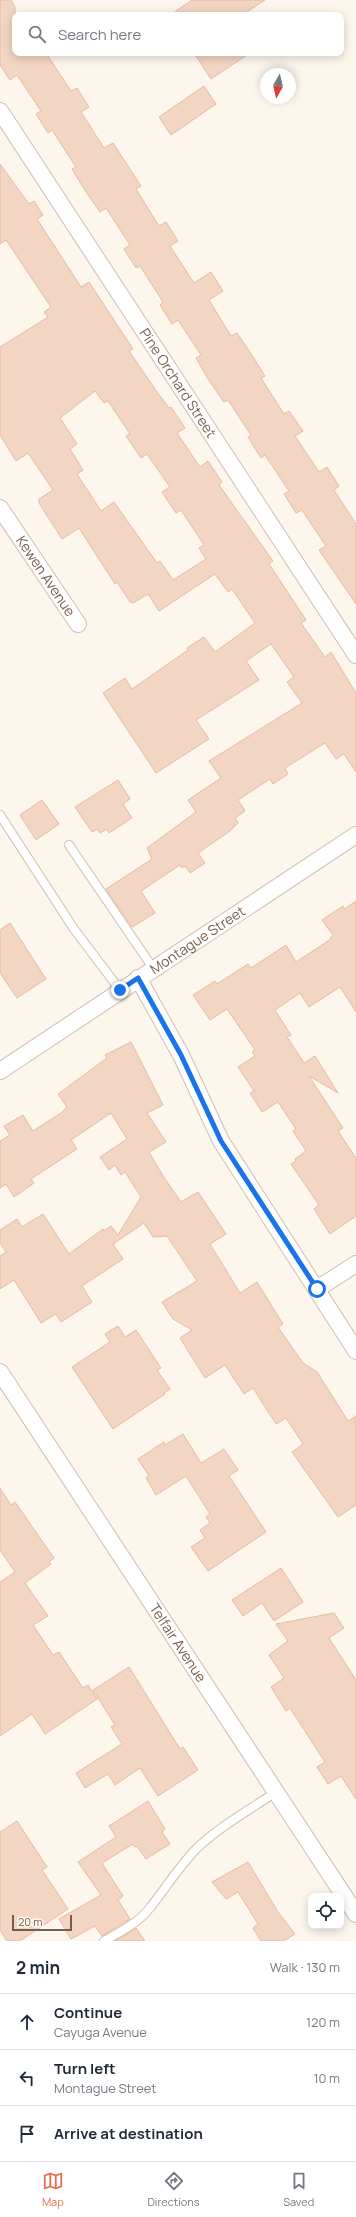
<!DOCTYPE html>
<html lang="en">
<head>
<meta charset="utf-8">
<style>
	body { margin:0; font-family:Manrope,sans-serif; background:#f6f6f7; color:#1f2937 }
	.controls { position:absolute; right:12px; bottom:12px; display:grid; overflow:hidden; border-radius:8px; box-shadow:0 2px 10px #0003 }
	.controls button { width:36px; height:36px; display:grid; place-items:center; padding:0; border:0; border-bottom:1px solid #e0e1e3; background:#fff; color:#1f2937; font:20px sans-serif }
	.compass { position:absolute; left:260px; top:68px; width:36px; height:36px; border-radius:50%; background:#fff; box-shadow:0 2px 10px #0003; rotate:188deg }
	.scale { position:absolute; left:12px; bottom:10px; width:60px; box-sizing:border-box; padding-left:4px; border:2px solid #7a5c4d; border-top:0; font-size:11px; line-height:14px; white-space:nowrap; color:#7a5c4d; -webkit-text-stroke:3px #fffaf3; paint-order:stroke }
	.stop { position:absolute; width:12px; height:12px; margin:-9px; border:3px solid #1a73e8; border-radius:50%; background:#fff }
	.stop.end { background:#1a73e8; border-color:#fff; box-shadow:0 1px 4px #0008 }
	.list { margin:0; padding:0; list-style:none }
	h2 { display:flex; justify-content:space-between; align-items:center; height:52px; margin:0; padding:0 16px; font-size:17px }
	h2 small { font-size:13px; font-weight:400; color:#747a83 }
	.list li { display:grid; grid-template-columns:26px 1fr auto; gap:12px; align-items:center; box-sizing:border-box; height:56px; padding:0 16px; border-top:1px solid #e0e1e3 }
	.list b { display:block; font-size:15px; white-space:nowrap }
	.list p { margin:0; font-size:13px; white-space:nowrap; color:#747a83 }
	.list em { font-size:13px; font-style:normal; color:#747a83 }
	.icon { flex:none; width:22px; height:22px; fill:none; stroke:currentColor; stroke-width:2; stroke-linecap:round; stroke-linejoin:round }
	.map { position:relative; flex:none; width:356px; height:1941px; overflow:hidden }
	.search { position:absolute; background:#fff; box-shadow:0 2px 10px #0003; left:12px; right:12px; top:12px; height:44px; display:flex; align-items:center; gap:10px; box-sizing:border-box; padding:0 14px; border-radius:8px; color:#747a83; font-size:15px }
	.sheet { height:220px; background:#fff }
	nav { display:flex; justify-content:space-around; align-items:center; box-sizing:border-box; height:56px; border-top:1px solid #e0e1e3; background:#fff; font-size:11px; color:#747a83 }
	nav a { display:grid; justify-items:center; gap:2px }
	nav .on { color:#e76f51 }
	.map>svg:first-child { display:block }
	.building { fill:#f3d5c3; stroke:#e6bba3; fill-rule:evenodd }
	.lines { fill:none; stroke-linecap:round; stroke-linejoin:round }
	.lane-casing { stroke:#d1beb0; stroke-width:10 }
	.street-casing { stroke:#d1beb0; stroke-width:18 }
	.lane { stroke:#fff; stroke-width:8 }
	.street { stroke:#fff; stroke-width:16 }
	.route { stroke:#1a73e8; stroke-width:5 }
	.labels { text-anchor:middle; stroke-width:3.5; stroke-linejoin:round; paint-order:stroke }
	.street-label { font-size:14px; fill:#7a5c4d; stroke:#fffaf3 }
</style>
</head>
<body>
<div class="map">
<svg width="356" height="1941" viewBox="0 0 356 1941">
	<rect width="100%" height="100%" fill="#fdf6ec"/>
	<g class="building">
		<polygon points="0,0 11,0 15,7 15,53 46,53 71,91 77,88 89,107 81,112 104,148 113,143 141,186 136,189 159,226 166,222 178,241 170,246 194,283 211,272 223,291 209,300 231,336 237,333 252,355 265,376 261,378 284,414 289,411 303,431 295,436 319,472 327,467 339,486 334,490 356,524 356,604 319,550 326,546 302,510 296,513 284,494 289,491 265,455 261,458 248,437 251,435 228,400 224,402 210,382 196,358 201,355 178,320 172,324 160,305 163,302 140,266 136,268 124,249 130,245 106,208 100,212 84,189 72,169 76,167 52,130 48,133 36,114 41,111 17,75 10,80 0,65"/>
		<polygon points="192,0 265,0 242,15 170,15"/>
		<polygon points="194,53 250,53 211,79"/>
		<polygon points="204,86 216,104 171,135 159,117"/>
		<path d="M 0,164 L 29,204 L 34,201 L 43,215 L 37,219 L 81,287 L 89,282 L 133,349 L 129,351 L 157,392 L 169,408 L 171,407 L 185,428 L 177,433 L 200,467 L 208,461 L 222,482 L 219,485 L 273,561 L 269,564 L 306,620 L 301,623 L 325,657 L 331,652 L 356,693 L 356,772 L 344,754 L 336,759 L 325,743 L 285,768 L 288,774 L 273,784 L 270,779 L 238,800 L 245,811 L 235,818 L 238,823 L 230,831 L 198,853 L 205,863 L 190,873 L 185,866 L 182,868 L 180,865 L 141,891 L 155,913 L 132,927 L 106,889 L 152,859 L 147,848 L 196,812 L 188,800 L 221,778 L 209,761 L 302,703 L 287,682 L 294,677 L 271,644 L 246,661 L 259,680 L 196,720 L 209,739 L 156,773 L 103,693 L 125,678 L 132,689 L 188,650 L 187,648 L 204,637 L 215,652 L 255,623 L 232,589 L 228,592 L 215,574 L 159,611 L 148,594 L 133,603 L 130,602 L 117,582 L 115,584 L 79,528 L 62,539 L 39,503 L 39,499 L 53,490 L 28,453 L 16,461 L 0,435 L 0,347 L 48,317 L 44,312 L 51,307 L 6,240 L 0,244 ZM 95,391 L 104,403 L 108,401 L 130,434 L 126,436 L 141,458 L 147,454 L 170,487 L 162,492 L 176,513 L 181,510 L 204,545 L 199,548 L 206,559 L 173,580 L 160,561 L 157,563 L 114,502 L 101,511 L 77,474 L 83,470 L 70,449 L 77,444 L 60,418 Z"/>
		<polygon points="118,780 130,799 123,804 132,818 109,833 107,829 100,833 97,829 92,832 75,807"/>
		<polygon points="42,800 59,824 36,840 20,815"/>
		<polygon points="356,901 356,1012 340,987 309,1007 300,993 275,1010 291,1035 287,1037 304,1063 315,1056 338,1093 309,1076 343,1128 338,1131 356,1158 356,1216 330,1234 314,1209 319,1205 291,1164 296,1161 295,1159 306,1151 293,1131 296,1129 278,1102 262,1112 250,1093 254,1091 238,1067 255,1056 252,1052 255,1050 227,1009 210,1020 193,995 215,981 217,984 248,964 251,968 286,945 296,962 331,939 330,938 333,935 322,920 343,906 344,909"/>
		<polygon points="10,923 46,979 17,998 0,973 0,930"/>
		<polygon points="131,1042 163,1105 147,1113 166,1142 149,1152 163,1176 181,1202 198,1192 226,1234 210,1244 240,1293 257,1282 283,1324 278,1327 303,1363 317,1372 348,1421 356,1416 356,1505 338,1517 292,1452 303,1444 286,1418 276,1424 253,1388 244,1394 225,1365 205,1378 180,1338 192,1330 173,1319 162,1302 197,1281 167,1236 153,1237 144,1223 113,1244 123,1259 82,1286 92,1302 61,1322 56,1314 41,1323 14,1280 0,1289 0,1256 6,1252 0,1243 0,1230 17,1219 22,1227 43,1214 69,1254 103,1229 104,1231 111,1226 118,1235 141,1197 125,1172 121,1175 115,1165 109,1170 100,1157 127,1139 111,1113 71,1140 77,1149 31,1179 34,1183 14,1197 6,1184 0,1188 0,1141 10,1135 4,1126 23,1115 33,1131 61,1113 67,1107 58,1094 107,1058 105,1055"/>
		<polygon points="118,1326 125,1337 136,1330 161,1368 157,1370 170,1389 164,1393 165,1394 113,1429 72,1367 110,1342 105,1334"/>
		<polygon points="183,1434 201,1463 224,1449 238,1470 229,1476 266,1532 208,1571 191,1547 205,1538 200,1530 210,1523 206,1517 210,1514 186,1476 156,1495 146,1478 149,1476 138,1459 164,1442 165,1445"/>
		<polygon points="0,1488 11,1505 15,1502 54,1558 49,1562 51,1564 25,1583 48,1616 33,1625 53,1655 59,1652 83,1688 88,1685 97,1699 45,1734 32,1714 0,1736 0,1582 15,1572 0,1550"/>
		<polygon points="281,1568 303,1602 274,1621 262,1603 243,1616 232,1600"/>
		<polygon points="334,1613 344,1628 329,1638 356,1680 356,1799 341,1776 328,1784 317,1767 325,1762 290,1708 286,1711 271,1687 284,1678 269,1655 288,1641 276,1624"/>
		<polygon points="129,1667 180,1749 183,1747 198,1770 158,1796 140,1768 115,1785 108,1774 85,1788 76,1773 122,1744 111,1727 115,1725 93,1690"/>
		<polygon points="148,1801 165,1829 162,1832 170,1844 146,1859 137,1846 135,1847 133,1844 102,1863 123,1896 118,1900 130,1919 102,1936 95,1926 71,1939 59,1919 101,1895 78,1862 116,1837 109,1826"/>
		<polygon points="17,1821 47,1867 42,1870 68,1909 20,1941 7,1941 0,1930 0,1832"/>
		<polygon points="248,1862 278,1912 295,1934 284,1941 261,1941 253,1928 258,1924 238,1892 226,1899 212,1882"/>
		<polygon points="136,1928 145,1941 115,1941 125,1935"/>
	</g>
	<g class="lines">
		<g class="lane-casing">
			<g id="lane">
				<polyline points="0,815 74,929 120,990"/>
				<polyline points="69,845 153,968"/>
				<path d="M 104,1941 C 120,1932 138,1923 149,1909 C 165,1889 178,1868 196,1849 C 219,1827 249,1810 276,1792"/>
			</g>
		</g>
		<g class="street-casing">
			<g id="street">
				<path id="s1" d="M 0,111 L 356,655"/>
				<path id="s2" d="M 0,508 L 78,624"/>
				<polyline points="138,978 181,1055 221,1141 356,1351"/>
				<path id="s3" d="M 0,1071 L 356,835"/>
				<polyline points="317,1289 356,1264"/>
				<path id="s4" d="M 0,1372 L 356,1914"/>
			</g>
		</g>
		<use href="#lane" class="lane"/>
		<use href="#street" class="street"/>
	</g>
	<g class="lines">
		<polyline class="route" points="120,990 138,978 181,1055 221,1141 317,1289"/>
	</g>
	<g class="labels">
		<g class="street-label">
			<text dy="5" stroke="none"><textPath href="#s1" startOffset="325">Pine Orchard Street</textPath></text>
			<text dy="5" stroke="none"><textPath href="#s2" startOffset="82">Kewen Avenue</textPath></text>
			<text dy="5" stroke="none"><textPath href="#s3" startOffset="237">Montague Street</textPath></text>
			<text dy="5" stroke="none"><textPath href="#s4" startOffset="324">Telfair Avenue</textPath></text>
		</g>
	</g>
</svg>
<div class="controls">
<button><svg class="icon" aria-label="locate" viewBox="0 0 24 24"><circle cx="12" cy="12" r="6"/><path d="M12 2v4M12 18v4M2 12h4M18 12h4"/></svg></button>
</div>
<svg class="compass" viewBox="-18 -18 36 36"><path d="M0-13l5 13h-10z" fill="#e53935"/><path d="M0 13l5-13h-10z" fill="#747a83"/></svg>
<div class="scale">20 m</div>
<div class="stop" style="left:317px;top:1289px"></div>
<div class="stop end" style="left:120px;top:990px"></div>
<div class="search"><svg class="icon" aria-label="search" viewBox="0 0 24 24"><circle cx="10" cy="10" r="6"/><path d="M15 15l6 6"/></svg>Search here</div>
</div>
<section class="sheet">
<h2>2 min<small>Walk · 130 m</small></h2>
<ul class="list">
<li><svg class="icon" aria-label="ahead" viewBox="0 0 24 24"><path d="M12 20V5M6 11l6-6 6 6"/></svg><div><b>Continue</b><p>Cayuga Avenue</p></div><em>120 m</em></li>
<li><svg class="icon" aria-label="left" viewBox="0 0 24 24"><path d="M17 20v-9H6M10 6l-5 5 5 5"/></svg><div><b>Turn left</b><p>Montague Street</p></div><em>10 m</em></li>
<li><svg class="icon" aria-label="arrive" viewBox="0 0 24 24"><path d="M6 21V4h12l-3 4 3 4H6"/></svg><div><b>Arrive at destination</b></div></li>
</ul>
</section>
<nav>
<a class="on"><svg class="icon" aria-label="map" viewBox="0 0 24 24"><path d="M3 6l6-2 6 2 6-2v14l-6 2-6-2-6 2zM9 4v14M15 6v14"/></svg>Map</a>
<a><svg class="icon" aria-label="directions" viewBox="0 0 24 24"><path d="M12 3l9 9-9 9-9-9zM9 14v-3h6M13 9l2 2-2 2"/></svg>Directions</a>
<a><svg class="icon" aria-label="saved" viewBox="0 0 24 24"><path d="M7 4h10v16l-5-4-5 4z"/></svg>Saved</a>
</nav>
</body>
</html>
